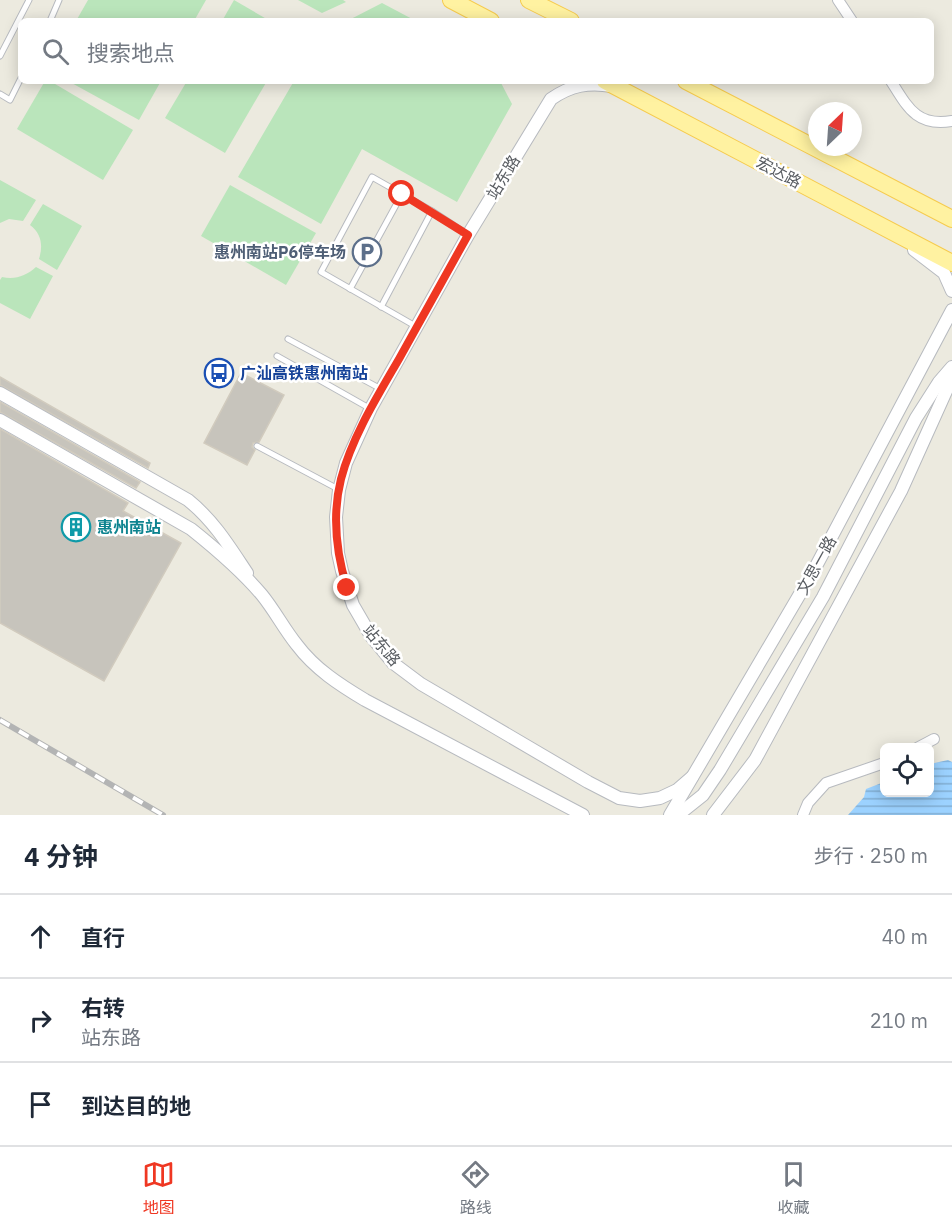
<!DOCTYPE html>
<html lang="zh">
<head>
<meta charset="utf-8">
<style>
	body { margin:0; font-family:"IBM Plex Sans","Noto Sans SC",sans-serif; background:#f2f2f3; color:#1f2937 }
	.controls { position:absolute; right:18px; bottom:18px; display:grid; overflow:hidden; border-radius:9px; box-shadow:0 3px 15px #0003 }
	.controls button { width:54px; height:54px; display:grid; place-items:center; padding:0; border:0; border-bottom:2px solid #e0e1e3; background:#fff; color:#1f2937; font:30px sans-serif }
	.compass { position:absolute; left:808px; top:102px; width:54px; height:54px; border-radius:50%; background:#fff; box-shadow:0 3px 15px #0003; rotate:25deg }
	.stop { position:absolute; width:18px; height:18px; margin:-14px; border:4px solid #ef3722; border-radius:50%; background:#fff }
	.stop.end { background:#ef3722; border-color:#fff; box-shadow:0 2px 6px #0008 }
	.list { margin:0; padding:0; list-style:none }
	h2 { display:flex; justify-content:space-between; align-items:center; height:78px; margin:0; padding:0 24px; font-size:26px }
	h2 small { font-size:20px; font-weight:400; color:#747a83 }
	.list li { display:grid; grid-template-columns:39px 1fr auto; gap:18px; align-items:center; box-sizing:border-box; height:84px; padding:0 24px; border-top:2px solid #e0e1e3 }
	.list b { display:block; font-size:22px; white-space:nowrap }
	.list p { margin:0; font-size:20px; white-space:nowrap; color:#747a83 }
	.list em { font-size:20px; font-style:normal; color:#747a83 }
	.icon { flex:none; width:33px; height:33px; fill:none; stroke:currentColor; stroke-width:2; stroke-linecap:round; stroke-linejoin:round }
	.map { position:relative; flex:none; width:952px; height:815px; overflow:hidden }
	.search { position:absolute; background:#fff; box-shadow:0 3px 15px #0003; left:18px; right:18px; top:18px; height:66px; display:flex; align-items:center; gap:15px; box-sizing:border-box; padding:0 21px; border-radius:9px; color:#747a83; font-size:22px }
	.sheet { height:330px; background:#fff }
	nav { display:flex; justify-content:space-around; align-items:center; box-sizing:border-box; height:84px; border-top:2px solid #e0e1e3; background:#fff; font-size:16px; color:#747a83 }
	nav a { display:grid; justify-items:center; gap:3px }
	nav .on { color:#ef3722 }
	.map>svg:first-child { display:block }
	.green { fill:#bae5bb }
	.water { fill:url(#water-rules) }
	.building { fill:#c7c4bc; stroke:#d1cbbe; stroke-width:1.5 }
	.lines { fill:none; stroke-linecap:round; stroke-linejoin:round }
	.service-casing { stroke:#b7babf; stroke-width:7 }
	.minor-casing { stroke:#b7babf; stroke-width:12 }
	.tertiary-casing { stroke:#b7babf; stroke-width:14 }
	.primary-casing { stroke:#f6cb4e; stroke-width:18 }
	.service { stroke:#fff; stroke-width:5 }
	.minor { stroke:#fff; stroke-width:10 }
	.tertiary { stroke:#fff; stroke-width:12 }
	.primary { stroke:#fff2a1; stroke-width:16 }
	.rail-casing { stroke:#b3b4b4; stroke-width:6 }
	.rail { stroke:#fff; stroke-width:4; stroke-dasharray:11; stroke-linecap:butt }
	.route { stroke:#ef3722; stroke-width:8 }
	.labels { text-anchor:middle; stroke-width:5; stroke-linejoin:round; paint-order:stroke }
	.street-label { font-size:16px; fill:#585c61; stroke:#fff }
	.service-label { font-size:16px; font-weight:bold; fill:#4e5e75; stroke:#fff; text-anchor:end }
	.transit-label { font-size:16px; font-weight:bold; fill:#164399; stroke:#fff; text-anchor:start }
	.culture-label { font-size:16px; font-weight:bold; fill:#0d838f; stroke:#fff; text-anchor:start }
</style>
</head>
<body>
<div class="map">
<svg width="952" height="815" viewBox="0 0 952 815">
	<defs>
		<pattern id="water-rules" width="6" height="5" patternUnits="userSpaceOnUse" patternTransform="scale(1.5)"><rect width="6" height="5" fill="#9cd2ff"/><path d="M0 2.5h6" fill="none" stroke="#82aed2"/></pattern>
	</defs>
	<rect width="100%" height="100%" fill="#eceadf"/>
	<g class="green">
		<polygon points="88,0 206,0 194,21 76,21"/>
		<polygon points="234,0 270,21 222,21"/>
		<polygon points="298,0 343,0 346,2 322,13"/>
		<polygon points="382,3 416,21 347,21"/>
		<polygon points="45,81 50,81 133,130 103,180 17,129"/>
		<polygon points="68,81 161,81 139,120"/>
		<polygon points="187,81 267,81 225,153 165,118"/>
		<polygon points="294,81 500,81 512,104 457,202 362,149 321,224 238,177"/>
		<polygon points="0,180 36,200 23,221 9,219 0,223"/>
		<polygon points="230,185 316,233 286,285 201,236"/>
		<path d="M 43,204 L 82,226 L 57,270 L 39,259 C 43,246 42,234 30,225 Z"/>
		<path d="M 36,267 L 53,276 L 30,319 L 0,303 L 0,280 L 2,277 C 15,280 26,276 36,267 Z"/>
	</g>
	<polygon class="water" points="948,760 952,762 952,815 848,815 864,797 866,789 884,782 884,792 930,792 930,764"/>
	<g class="building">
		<polygon points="241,373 284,395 259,442 253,443 252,447 255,450 247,465 204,443"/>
		<polygon points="0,377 150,463 148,468 0,385"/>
		<polygon points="0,402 140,482 136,488 0,412"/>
		<polygon points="0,429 128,503 123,511 181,543 104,681 0,623"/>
	</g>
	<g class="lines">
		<g class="service-casing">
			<g id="service">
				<polyline points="50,21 59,0"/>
				<polyline points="0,56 29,0"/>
				<polyline points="0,94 10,100 21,78"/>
				<polyline points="350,289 402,194"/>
				<polyline points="381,307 432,211"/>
				<polyline points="417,327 321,272 372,177 432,211 467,234"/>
				<polyline points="288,339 381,389"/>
				<polyline points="277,356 369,408"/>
				<polyline points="257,446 338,489"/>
			</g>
		</g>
		<g class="minor-casing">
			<g id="minor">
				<polyline points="838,0 852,21"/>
				<path d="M 891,81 C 908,108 917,127 952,121"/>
				<polyline points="917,748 934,739"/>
				<polyline points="803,815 808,803 826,783 884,763"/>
			</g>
		</g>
		<g class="tertiary-casing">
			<g id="tertiary">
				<path d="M 612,86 C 589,82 571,85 551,99 L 468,235 L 371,408 L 346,463 L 339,490 L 336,517 L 338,553 L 342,571 L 353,605 L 371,636 L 393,663 L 421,684 L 588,782 L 619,798 L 640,801 L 660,798 L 677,790 L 692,777"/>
				<polyline points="914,250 944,273 952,291"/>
				<path d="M 0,393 L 188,500 C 214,521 229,546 247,573"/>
				<path d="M 0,420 L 191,529 C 216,549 242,571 262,595 C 275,611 284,629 297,645 C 315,669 340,685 365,700 L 583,815"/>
				<polyline points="670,815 814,570 952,310"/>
				<polyline points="678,815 703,795 720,770 823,597 916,418 939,382 952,367"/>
				<polyline points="713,815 755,760 901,491 952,378"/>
			</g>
		</g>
		<g class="primary-casing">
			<g id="primary">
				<polyline points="451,0 491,21"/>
				<polyline points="529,0 571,21"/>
				<polyline points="605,81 952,263"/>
				<polyline points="686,81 952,219"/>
			</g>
		</g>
		<use href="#service" class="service"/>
		<use href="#minor" class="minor"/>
		<use href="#tertiary" class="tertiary"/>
		<use href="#primary" class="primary"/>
		<g class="rail-casing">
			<polyline id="rail" points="0,720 163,815"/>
		</g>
		<use href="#rail" class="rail"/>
	</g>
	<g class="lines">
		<path class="route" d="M 347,588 C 336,552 332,515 341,479 C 352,437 377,397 399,359 C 422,318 445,276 468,235 L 402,194"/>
	</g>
	<defs>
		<g id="parking-ring" transform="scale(1.5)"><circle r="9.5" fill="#fff" stroke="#5c6f8a" stroke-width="1.5"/><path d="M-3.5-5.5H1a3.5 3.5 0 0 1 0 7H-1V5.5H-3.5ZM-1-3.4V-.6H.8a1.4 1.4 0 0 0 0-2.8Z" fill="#5c6f8a"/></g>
		<g id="bus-ring" transform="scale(1.5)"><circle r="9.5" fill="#fff" stroke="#1a4fb4" stroke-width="1.5"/><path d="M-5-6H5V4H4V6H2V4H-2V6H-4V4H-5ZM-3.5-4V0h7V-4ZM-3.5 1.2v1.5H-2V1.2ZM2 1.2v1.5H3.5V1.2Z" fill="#1a4fb4"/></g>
		<g id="building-ring" transform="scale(1.5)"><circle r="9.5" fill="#fff" stroke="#0f9aa8" stroke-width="1.5"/><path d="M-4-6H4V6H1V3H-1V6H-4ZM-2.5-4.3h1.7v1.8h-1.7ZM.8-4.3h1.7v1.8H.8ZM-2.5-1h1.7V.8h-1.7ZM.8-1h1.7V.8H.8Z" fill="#0f9aa8"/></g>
	</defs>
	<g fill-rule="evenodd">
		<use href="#parking-ring" x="367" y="252"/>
		<use href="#bus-ring" x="219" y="373"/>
		<use href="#building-ring" x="76" y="527"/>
	</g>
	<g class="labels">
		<g class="street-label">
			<text transform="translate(779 172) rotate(28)" y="6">宏达路</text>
			<text transform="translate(503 177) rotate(-59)" y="6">站东路</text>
			<text transform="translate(816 565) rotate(-61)" y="6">文思一路</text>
			<text transform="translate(382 645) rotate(50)" y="6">站东路</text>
		</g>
		<g class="service-label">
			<text x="346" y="258">惠州南站P6停车场</text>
		</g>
		<g class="transit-label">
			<text x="240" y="379">广汕高铁惠州南站</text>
		</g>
		<g class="culture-label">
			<text x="97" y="533">惠州南站</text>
		</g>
	</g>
</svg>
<div class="controls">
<button><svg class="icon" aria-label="locate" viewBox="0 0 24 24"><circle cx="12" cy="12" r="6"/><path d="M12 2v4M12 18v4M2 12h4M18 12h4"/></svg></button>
</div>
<svg class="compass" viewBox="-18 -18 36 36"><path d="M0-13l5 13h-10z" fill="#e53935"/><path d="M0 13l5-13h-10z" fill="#747a83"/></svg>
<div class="stop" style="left:402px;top:194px"></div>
<div class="stop end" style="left:347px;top:588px"></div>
<div class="search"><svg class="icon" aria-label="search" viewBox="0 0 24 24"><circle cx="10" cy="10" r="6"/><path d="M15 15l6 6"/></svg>搜索地点</div>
</div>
<section class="sheet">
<h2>4 分钟<small>步行 · 250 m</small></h2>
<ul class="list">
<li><svg class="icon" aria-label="ahead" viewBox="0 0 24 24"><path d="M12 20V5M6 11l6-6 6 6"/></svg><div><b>直行</b></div><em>40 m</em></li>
<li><svg class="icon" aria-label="right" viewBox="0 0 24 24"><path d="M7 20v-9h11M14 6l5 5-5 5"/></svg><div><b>右转</b><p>站东路</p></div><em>210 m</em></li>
<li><svg class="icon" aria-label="arrive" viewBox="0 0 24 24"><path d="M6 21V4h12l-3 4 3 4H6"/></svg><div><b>到达目的地</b></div></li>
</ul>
</section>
<nav>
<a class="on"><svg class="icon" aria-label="map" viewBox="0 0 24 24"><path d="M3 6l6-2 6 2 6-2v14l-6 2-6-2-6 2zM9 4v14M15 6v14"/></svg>地图</a>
<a><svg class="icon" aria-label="directions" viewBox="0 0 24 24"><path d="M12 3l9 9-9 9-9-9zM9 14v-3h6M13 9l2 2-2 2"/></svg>路线</a>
<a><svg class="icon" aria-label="saved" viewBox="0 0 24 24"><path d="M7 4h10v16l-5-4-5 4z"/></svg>收藏</a>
</nav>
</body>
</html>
